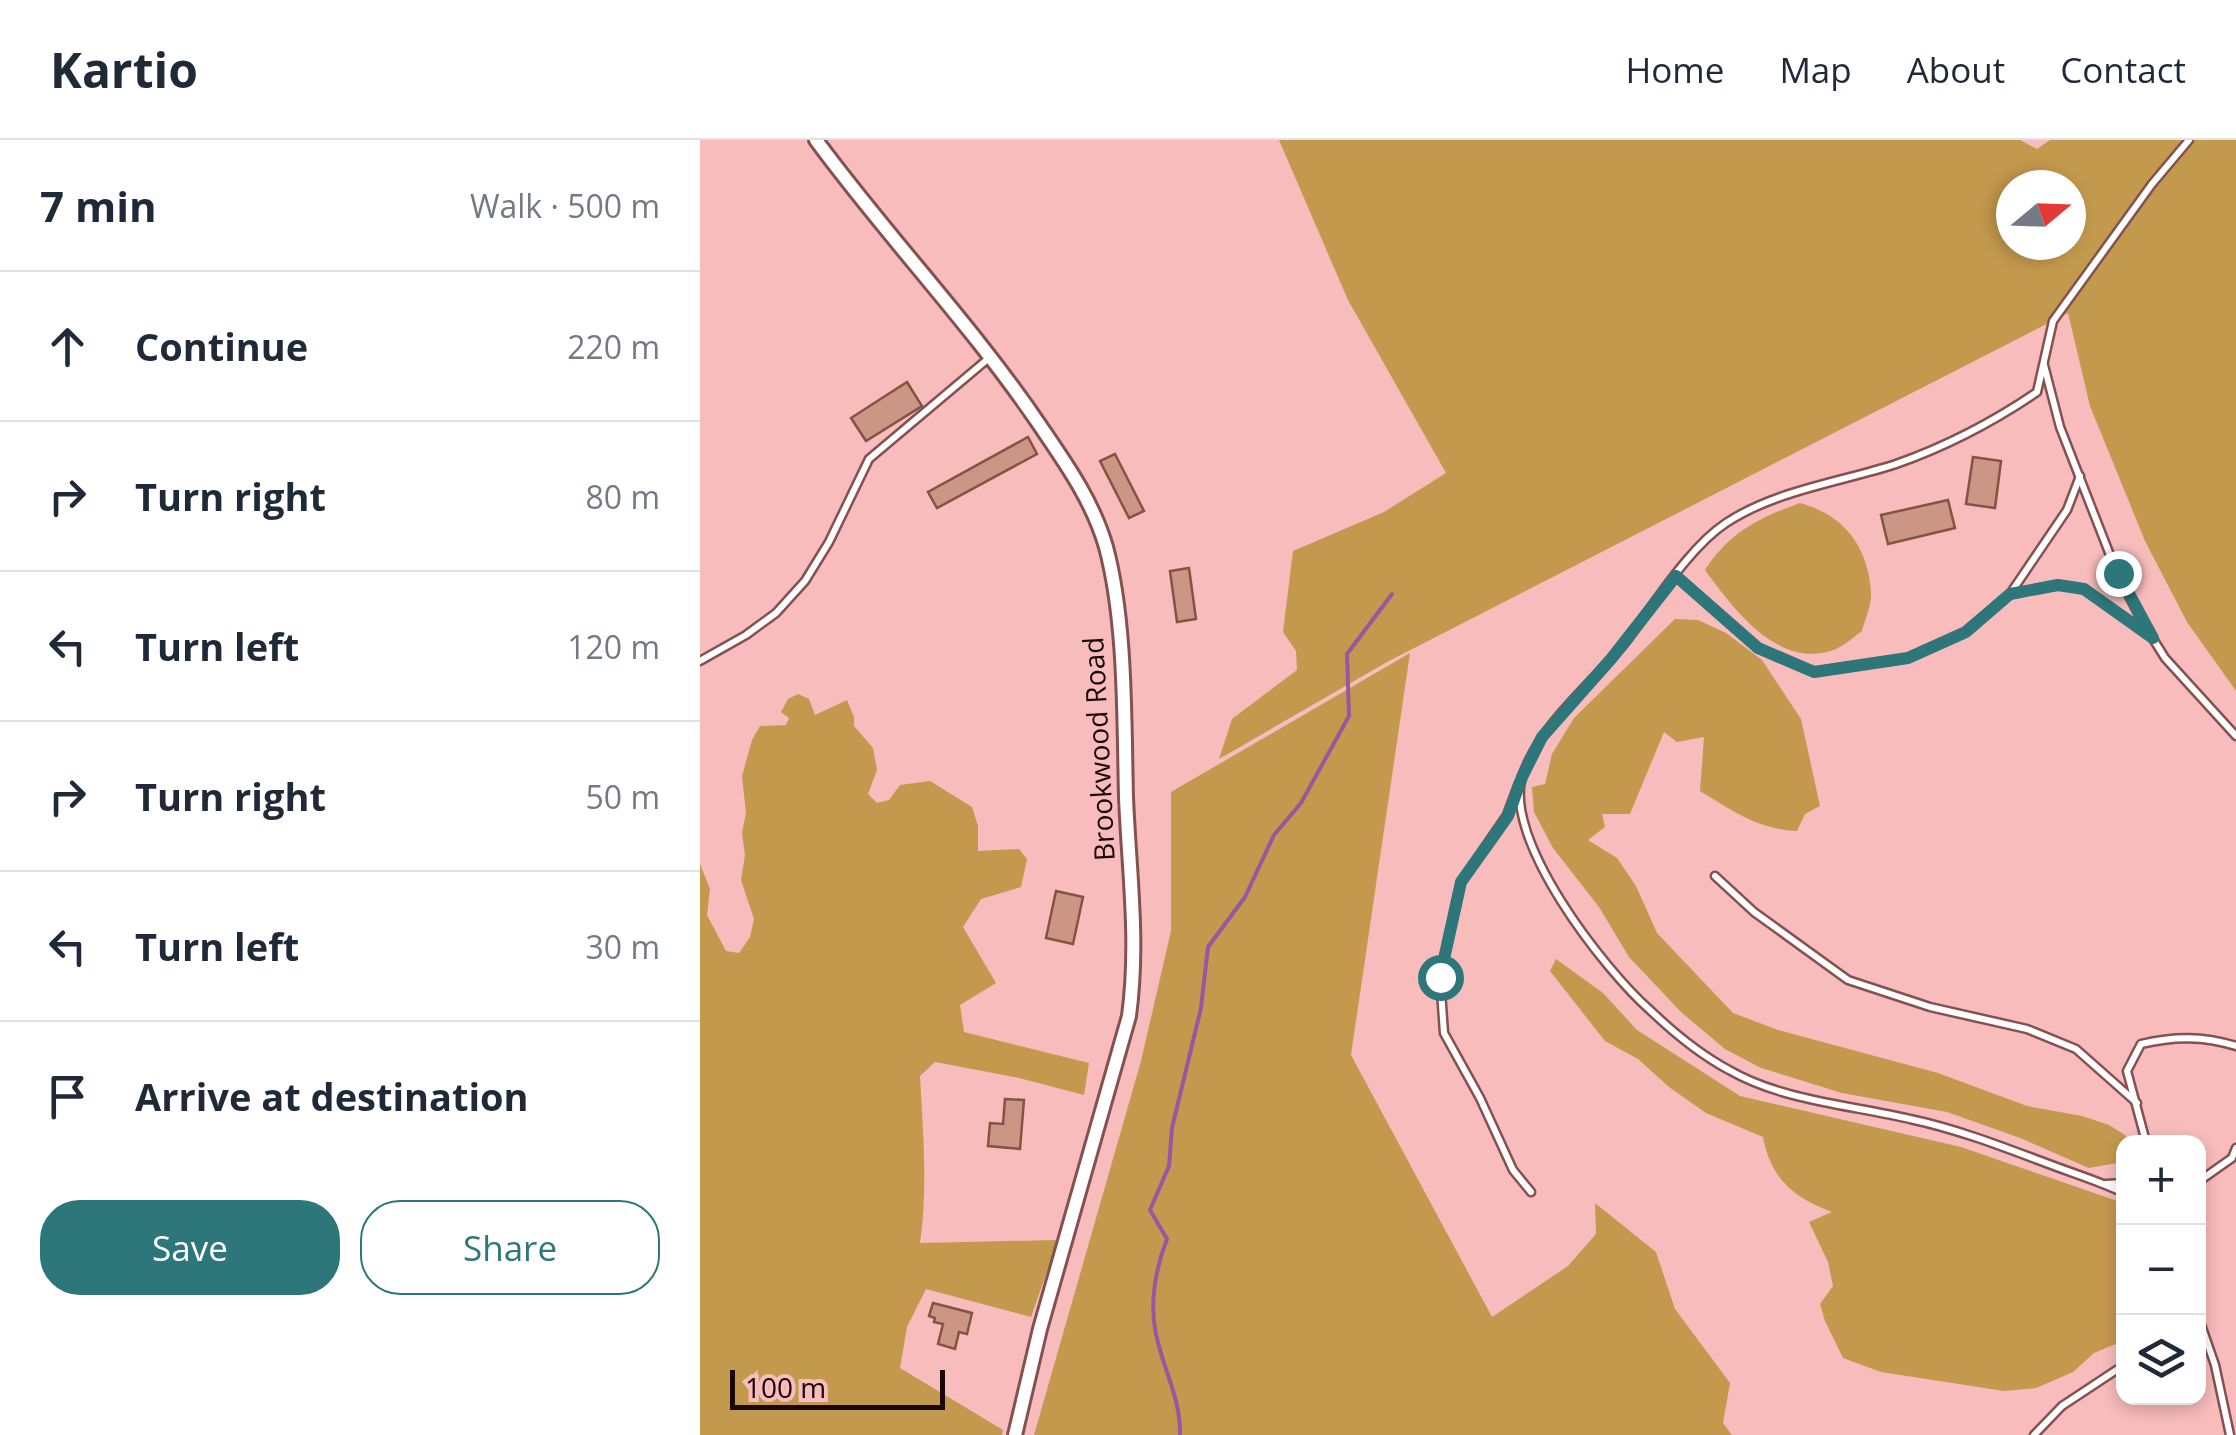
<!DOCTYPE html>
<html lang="en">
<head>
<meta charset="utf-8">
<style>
	body { margin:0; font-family:"Open Sans",sans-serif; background:#f6f6f7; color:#1f2937 }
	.controls { position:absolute; right:30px; bottom:30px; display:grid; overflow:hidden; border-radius:20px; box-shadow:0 5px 15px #0003 }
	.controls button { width:90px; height:90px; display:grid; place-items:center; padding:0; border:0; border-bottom:2px solid #e0e1e3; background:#fff; color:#1f2937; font:50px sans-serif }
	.compass { position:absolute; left:1296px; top:30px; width:90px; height:90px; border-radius:50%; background:#fff; box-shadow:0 5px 15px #0003; rotate:71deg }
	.scale { position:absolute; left:30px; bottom:25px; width:215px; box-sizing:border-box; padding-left:10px; border:5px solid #1a0708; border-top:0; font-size:28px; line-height:35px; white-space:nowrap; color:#1a0708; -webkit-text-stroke:8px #f7bcbb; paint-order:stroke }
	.stop { position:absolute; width:30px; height:30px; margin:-22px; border:8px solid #2d777a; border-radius:50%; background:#fff }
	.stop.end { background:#2d777a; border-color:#fff; box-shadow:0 2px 10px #0008 }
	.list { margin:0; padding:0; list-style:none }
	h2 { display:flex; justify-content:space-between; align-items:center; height:130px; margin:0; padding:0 40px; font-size:42px }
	h2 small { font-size:32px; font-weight:400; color:#747a83 }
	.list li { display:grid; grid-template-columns:65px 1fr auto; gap:30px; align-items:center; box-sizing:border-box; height:150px; padding:0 40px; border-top:2px solid #e0e1e3 }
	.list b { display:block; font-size:38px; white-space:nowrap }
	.list em { font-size:32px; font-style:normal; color:#747a83 }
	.actions { display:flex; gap:20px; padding:30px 40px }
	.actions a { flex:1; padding:22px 0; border:2px solid #2d777a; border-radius:40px; text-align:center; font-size:35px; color:#2d777a }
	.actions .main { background:#2d777a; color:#fff }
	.icon { flex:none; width:55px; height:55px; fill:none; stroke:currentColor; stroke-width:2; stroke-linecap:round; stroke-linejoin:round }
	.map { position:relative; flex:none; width:1536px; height:1295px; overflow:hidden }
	header { display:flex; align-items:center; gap:60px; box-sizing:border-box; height:140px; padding:0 50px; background:#fff; border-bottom:2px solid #e0e1e3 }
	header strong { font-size:48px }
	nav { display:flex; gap:55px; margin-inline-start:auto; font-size:35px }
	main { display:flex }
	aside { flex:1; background:#fff }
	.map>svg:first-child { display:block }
	.green { fill:#c3994d; fill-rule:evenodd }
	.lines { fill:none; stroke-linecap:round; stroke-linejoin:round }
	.stream { stroke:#97589f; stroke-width:4 }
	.building { fill:#cb9784; stroke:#835444; stroke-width:2.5 }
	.service-casing { stroke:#845151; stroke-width:11 }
	.minor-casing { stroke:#845151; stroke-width:18 }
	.service { stroke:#fff; stroke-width:6 }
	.minor { stroke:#fff; stroke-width:12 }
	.route { stroke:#2d777a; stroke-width:12 }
	.labels { text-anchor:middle; stroke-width:10; stroke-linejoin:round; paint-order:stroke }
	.street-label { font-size:28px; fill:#1a0708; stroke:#f7bcbb }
</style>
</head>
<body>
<header>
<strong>Kartio</strong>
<nav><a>Home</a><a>Map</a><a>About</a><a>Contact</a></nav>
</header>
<main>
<aside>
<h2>7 min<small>Walk · 500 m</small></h2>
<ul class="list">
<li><svg class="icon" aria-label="ahead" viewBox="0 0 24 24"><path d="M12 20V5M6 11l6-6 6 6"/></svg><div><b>Continue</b></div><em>220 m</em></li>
<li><svg class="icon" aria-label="right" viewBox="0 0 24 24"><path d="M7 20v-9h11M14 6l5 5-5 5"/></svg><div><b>Turn right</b></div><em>80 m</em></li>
<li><svg class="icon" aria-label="left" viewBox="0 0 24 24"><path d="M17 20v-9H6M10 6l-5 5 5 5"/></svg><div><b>Turn left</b></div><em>120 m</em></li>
<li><svg class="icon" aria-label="right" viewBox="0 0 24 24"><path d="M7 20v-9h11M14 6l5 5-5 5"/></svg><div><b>Turn right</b></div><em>50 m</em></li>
<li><svg class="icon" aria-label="left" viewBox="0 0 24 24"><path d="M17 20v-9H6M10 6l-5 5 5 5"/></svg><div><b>Turn left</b></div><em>30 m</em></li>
<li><svg class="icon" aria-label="arrive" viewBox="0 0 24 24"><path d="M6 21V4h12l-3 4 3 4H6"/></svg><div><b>Arrive at destination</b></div></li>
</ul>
<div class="actions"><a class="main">Save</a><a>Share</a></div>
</aside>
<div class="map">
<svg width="1536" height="1295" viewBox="0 0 1536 1295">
	<rect width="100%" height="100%" fill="#f7bcbb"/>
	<g class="green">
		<path d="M 579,0 L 1320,0 L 1337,9 L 1350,0 L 1536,0 L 1536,551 L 1487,482 L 1445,401 L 1390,266 L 1368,173 L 687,522 L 519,619 L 532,579 L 597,530 L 596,511 L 583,492 L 593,411 L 684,372 L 746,333 L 648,160 ZM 1311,45 L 1371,45 L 1371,105 L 1311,105 Z"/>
		<path d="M 1100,363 C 1144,375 1168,406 1171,452 C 1172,464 1165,479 1162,491 C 1154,497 1145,505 1136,509 C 1079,532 1033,468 1005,430 C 1029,393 1058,378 1100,363 Z"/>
		<path d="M 975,479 L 998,480 L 1026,493 L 1062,520 L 1101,579 L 1120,666 L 1105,674 L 1097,691 C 1057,689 1033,671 1000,651 L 1004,597 L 977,602 L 964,592 L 930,674 L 902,674 L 905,687 L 888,700 L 917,718 L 936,746 L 957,793 L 1033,873 L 1078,890 L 1238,933 L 1327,966 L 1382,976 L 1409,985 L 1425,995 L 1428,1002 L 1424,1002 L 1423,1022 L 1389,1028 L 1320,998 L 1247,972 L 1142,953 L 1061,928 L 1025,909 L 981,872 L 929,817 L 899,767 L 853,708 L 834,672 L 832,647 L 845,644 L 852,614 L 874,578 Z"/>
		<polygon points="710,513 651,915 792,1177 868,1126 896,1094 895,1063 956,1112 975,1169 1030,1243 1023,1283 1032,1295 334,1295 441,921 471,791 471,652"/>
		<path d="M 98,554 L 109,559 L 115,575 L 147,560 L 154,577 L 154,586 L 173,608 L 177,630 L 168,654 L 177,663 L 189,660 L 200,645 L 230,641 L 272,667 L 278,686 L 278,711 L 319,709 L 327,719 L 321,747 L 281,759 L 263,787 L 296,843 L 260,865 L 264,892 L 389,923 L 384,955 L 319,938 L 235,922 L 220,936 C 223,992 228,1049 220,1103 L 358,1100 L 331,1177 L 226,1149 L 207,1187 L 200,1228 L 303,1290 L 302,1295 L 0,1295 L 0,724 L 10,749 L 7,775 L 26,811 L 39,813 L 50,797 L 54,779 L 41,740 L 45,715 L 42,693 L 46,673 L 42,636 L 52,600 L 60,586 L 86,585 L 89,578 L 81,572 L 88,559 Z"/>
		<path d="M 856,819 L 903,853 L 937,890 L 1040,956 L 1261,1007 L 1423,1063 L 1423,1201 L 1394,1213 L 1373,1232 L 1336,1248 L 1304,1251 L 1181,1232 L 1143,1218 L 1125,1181 L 1120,1164 L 1133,1146 L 1128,1122 L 1109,1082 L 1132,1072 C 1093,1057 1071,1039 1063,997 L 1006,973 L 969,947 L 938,919 L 905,901 L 850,831 Z"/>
	</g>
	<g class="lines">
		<path class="stream" d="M 480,1295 C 481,1259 463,1229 456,1194 C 449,1163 456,1127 467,1099 L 450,1070 L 469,1026 L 472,988 L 501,868 L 508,807 L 545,757 L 574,695 L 601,663 L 649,576 L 647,514 L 692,454"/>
	</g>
	<g class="building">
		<polygon points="207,242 222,266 166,301 151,278"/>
		<polygon points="328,297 337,314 237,368 228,352"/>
		<polygon points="415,314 444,371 429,378 400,321"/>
		<polygon points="1273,317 1301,321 1295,368 1266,364"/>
		<polygon points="1248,360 1255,388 1188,404 1181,375"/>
		<polygon points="489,428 496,479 477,482 470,431"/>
		<polygon points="356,751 383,757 373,804 346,798"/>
		<polygon points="305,959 324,960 320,1009 288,1006 290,983 303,984"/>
		<polygon points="233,1163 272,1173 267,1194 259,1192 255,1209 238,1204 243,1184 234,1182 235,1178 229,1176"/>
	</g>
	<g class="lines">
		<g class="service-casing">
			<g id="service">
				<polyline points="1344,225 1360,287 1417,433 1442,481 1465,518 1536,596"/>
				<polyline points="976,436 1058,508 1114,532 1208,518 1265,492 1310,454 1367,370 1380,336"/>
				<polyline points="1311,454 1357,445 1384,449 1448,495"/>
				<polyline points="0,521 46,495 76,473 105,441 129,402 169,319 289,218"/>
				<polyline points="819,643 807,675 761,742 740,837 744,893 780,958 813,1030 831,1052"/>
				<polyline points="1015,736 1054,772 1148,840 1230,867 1327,889 1376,909 1437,963"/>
				<path d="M 1446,1002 L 1427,931 L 1441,904 C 1475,896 1503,896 1536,906"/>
				<polyline points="1498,1042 1532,1018 1536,1008"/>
				<polyline points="1406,1044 1424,1043"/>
				<path d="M 1424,1053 C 1399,1041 1372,1033 1346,1023 C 1301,1006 1257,989 1210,979 C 1151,965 1083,961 1029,930 C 1001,915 974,893 951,871 C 905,831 800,697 823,634 C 842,582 890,546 924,504 C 953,467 987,409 1026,383 C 1076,350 1141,342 1196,324 C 1247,306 1293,282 1337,252 L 1353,181 L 1452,44 L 1489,0"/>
				<polyline points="1498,1176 1515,1225 1530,1295"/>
				<polyline points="1334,1295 1362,1266 1424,1225"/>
			</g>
		</g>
		<g class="minor-casing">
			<path id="minor" d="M 116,0 C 188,98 273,186 341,287 C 367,325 393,362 406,407 C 426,482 424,578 426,657 C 429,732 439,801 429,876 L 340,1189 L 315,1295"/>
		</g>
		<use href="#service" class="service"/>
		<use href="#minor" class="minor"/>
	</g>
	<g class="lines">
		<polyline class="route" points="740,837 761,742 808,676 822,637 842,597 911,519 976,436 1058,508 1114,532 1208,518 1266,492 1310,454 1358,445 1384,449 1453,498 1418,433"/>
	</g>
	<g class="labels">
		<g class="street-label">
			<text transform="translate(399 609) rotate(-93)" y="10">Brookwood Road</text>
		</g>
	</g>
</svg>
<div class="controls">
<button>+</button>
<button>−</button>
<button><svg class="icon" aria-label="layers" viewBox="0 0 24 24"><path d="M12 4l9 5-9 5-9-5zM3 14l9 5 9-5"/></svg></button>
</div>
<svg class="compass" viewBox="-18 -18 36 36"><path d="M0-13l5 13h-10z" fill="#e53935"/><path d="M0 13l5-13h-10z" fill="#747a83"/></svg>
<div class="scale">100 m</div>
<div class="stop" style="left:740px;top:837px"></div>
<div class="stop end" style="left:1418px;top:433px"></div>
</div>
</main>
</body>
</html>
